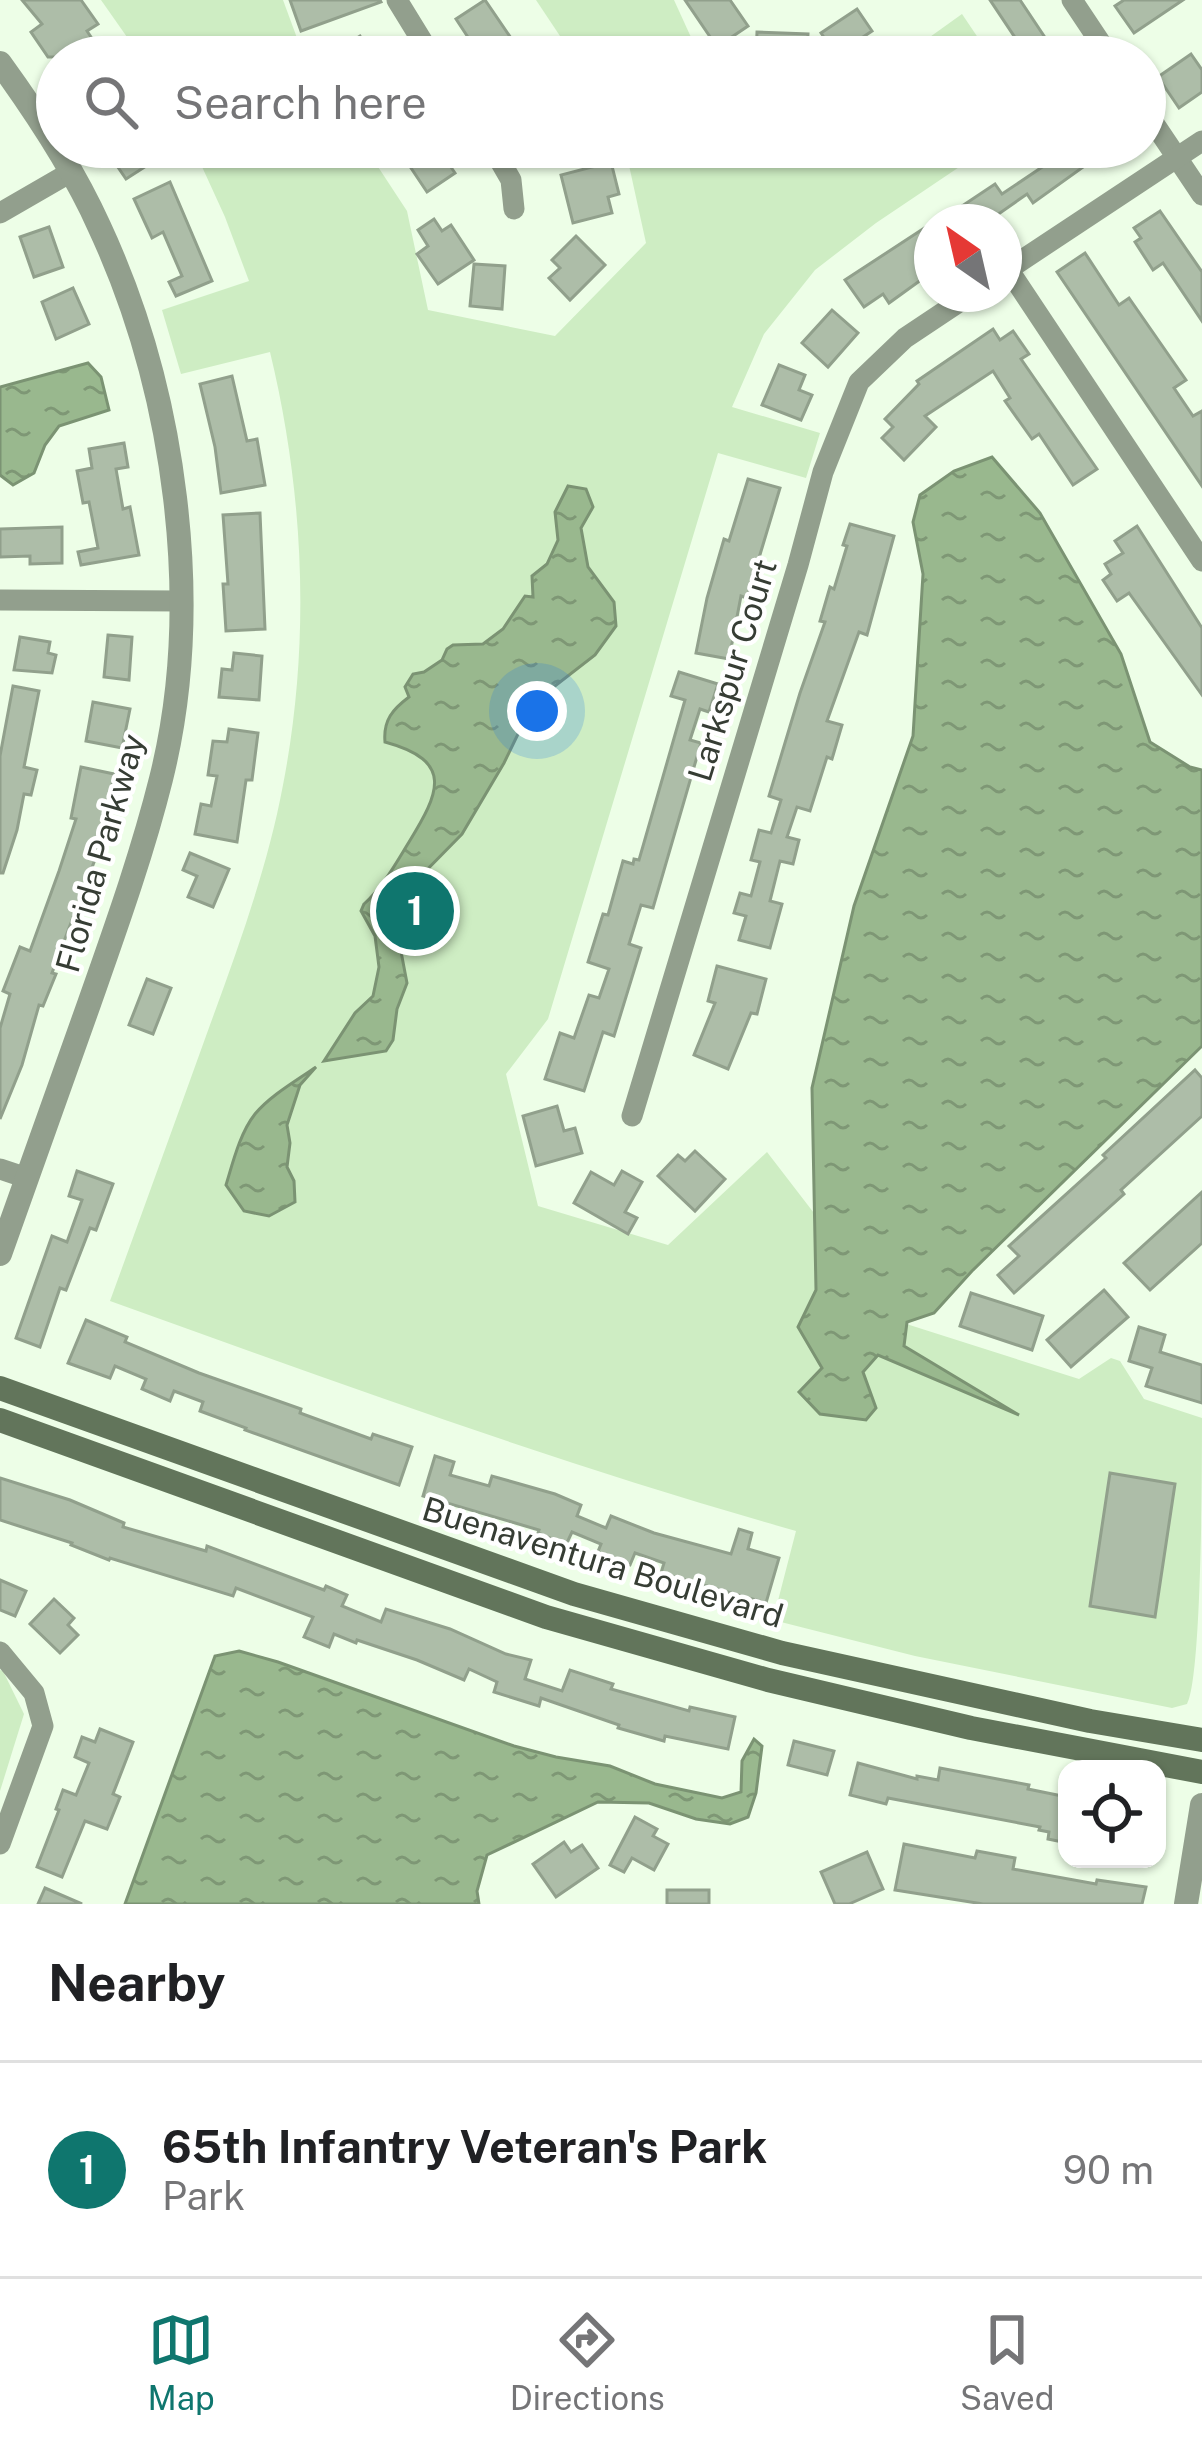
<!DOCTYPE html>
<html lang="en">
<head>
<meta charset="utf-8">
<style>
	body { margin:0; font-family:"Public Sans",sans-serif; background:#f6f6f6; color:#202124 }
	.controls { position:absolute; right:36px; bottom:36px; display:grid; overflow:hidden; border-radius:24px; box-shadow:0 3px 9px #0004 }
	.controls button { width:108px; height:108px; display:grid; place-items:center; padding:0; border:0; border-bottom:3px solid #e0e0e0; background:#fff; color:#202124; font:60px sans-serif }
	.compass { position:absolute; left:914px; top:204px; width:108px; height:108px; border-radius:50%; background:#fff; box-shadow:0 3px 9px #0004; rotate:326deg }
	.you { position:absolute; left:537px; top:711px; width:42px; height:42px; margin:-30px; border:9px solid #fff; border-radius:50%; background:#1a73e8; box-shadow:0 0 0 18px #1a73e833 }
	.badge { display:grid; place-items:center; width:78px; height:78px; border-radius:50%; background:#0f766e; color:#fff; font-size:39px; font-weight:700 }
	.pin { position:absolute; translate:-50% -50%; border:6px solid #fff; box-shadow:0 3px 12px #0006 }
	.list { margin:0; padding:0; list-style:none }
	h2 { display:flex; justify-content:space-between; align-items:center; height:156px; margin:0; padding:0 48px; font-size:51px }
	h2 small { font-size:39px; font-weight:400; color:#757577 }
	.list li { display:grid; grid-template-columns:78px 1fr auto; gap:36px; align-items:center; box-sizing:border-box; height:216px; padding:0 48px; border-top:3px solid #e0e0e0 }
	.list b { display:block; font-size:45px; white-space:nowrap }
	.list p { margin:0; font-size:39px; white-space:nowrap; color:#757577 }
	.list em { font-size:39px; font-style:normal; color:#757577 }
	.icon { flex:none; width:66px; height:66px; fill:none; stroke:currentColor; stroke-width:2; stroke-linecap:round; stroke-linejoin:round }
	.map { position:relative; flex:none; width:1202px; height:1904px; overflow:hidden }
	.search { position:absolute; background:#fff; box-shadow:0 3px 9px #0004; left:36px; right:36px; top:36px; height:132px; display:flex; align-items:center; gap:30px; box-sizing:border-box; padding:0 42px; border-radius:66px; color:#757577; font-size:45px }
	.sheet { height:372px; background:#fff }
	nav { display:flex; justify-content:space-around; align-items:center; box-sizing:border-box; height:168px; border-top:3px solid #e0e0e0; background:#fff; font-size:33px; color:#757577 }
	nav a { display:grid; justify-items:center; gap:6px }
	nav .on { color:#0f766e }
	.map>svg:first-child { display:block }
	.park { fill:#ceedc3 }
	.water { fill:url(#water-ripples); stroke:#7b9373; stroke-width:3 }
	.building { fill:#adbda8; stroke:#91a08c; stroke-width:3 }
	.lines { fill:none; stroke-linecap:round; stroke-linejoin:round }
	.minor { stroke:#929f8d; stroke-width:21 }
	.tertiary { stroke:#929f8d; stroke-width:24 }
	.secondary { stroke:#62755b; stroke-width:24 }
	.labels { text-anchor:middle; stroke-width:9; stroke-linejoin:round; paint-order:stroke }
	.street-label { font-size:33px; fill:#363d34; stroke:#fff }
</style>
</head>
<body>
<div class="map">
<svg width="1202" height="1904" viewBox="0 0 1202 1904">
	<defs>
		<pattern id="water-ripples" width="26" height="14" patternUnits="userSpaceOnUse" patternTransform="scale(3)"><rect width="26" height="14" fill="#99b88e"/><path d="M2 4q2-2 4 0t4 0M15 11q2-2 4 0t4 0" fill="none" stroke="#7e9775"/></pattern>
	</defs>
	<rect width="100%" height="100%" fill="#edfee7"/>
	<g class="park">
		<polygon points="101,0 283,0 304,57 141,57"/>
		<polygon points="536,0 674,0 700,57 574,57"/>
		<polygon points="962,14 991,57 902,57"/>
		<path d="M 193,147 L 365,147 L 407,211 L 428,310 L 555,336 L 646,243 L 625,147 L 989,147 L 876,223 L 815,270 L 764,334 L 732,407 L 820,433 L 806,478 L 718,453 L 548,1019 L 506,1074 L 538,1206 L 668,1245 L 767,1152 L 897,1321 L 1079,1379 L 1111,1358 L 1120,1361 L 1144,1399 L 1202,1418 C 1202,1465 1202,1678 1187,1704 L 1172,1708 L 915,1656 L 773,1620 L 796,1531 C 562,1465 338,1383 110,1301 C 142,1213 174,1125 206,1036 C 236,953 267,871 283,785 C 311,641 304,493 270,352 L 181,374 L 162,310 L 249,281 L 225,217 Z"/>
		<polygon points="0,1670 3,1671 24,1714 0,1791"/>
	</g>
	<g class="water">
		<polygon points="88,363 101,377 109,410 59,426 45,445 34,473 13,485 0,475 0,387"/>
		<polygon points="992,457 1040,513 1121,654 1150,742 1190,767 1202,770 1202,1046 972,1271 934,1313 907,1322 904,1346 1019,1415 878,1355 863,1372 876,1408 866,1420 820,1414 799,1392 822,1368 798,1327 816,1290 812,1088 854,906 913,736 923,574 913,522 920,495 954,471"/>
		<path d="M 568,486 L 586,489 L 593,507 L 581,528 L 588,567 L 614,602 L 616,626 L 595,655 L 533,703 L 504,763 L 462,834 L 411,886 L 399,941 L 407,983 L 397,1009 L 393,1040 L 386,1051 L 324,1061 L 355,1013 L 373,996 L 379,967 L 375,936 L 361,911 L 364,904 C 383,887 396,863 409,842 C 439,793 455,761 385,742 C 383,720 393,709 409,697 L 405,687 L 413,674 L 424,672 L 442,660 L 447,649 L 453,645 L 483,644 L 503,629 L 525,596 L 533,597 L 532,576 L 547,564 L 558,540 L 555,512 Z"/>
		<path d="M 316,1067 L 300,1085 L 287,1125 L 290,1143 L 287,1167 L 294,1181 L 295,1202 L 269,1216 L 244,1211 L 226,1185 C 233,1162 240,1133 255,1114 C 271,1095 296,1081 316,1067 Z"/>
		<polygon points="239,1651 278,1662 514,1746 556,1757 610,1766 655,1784 722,1798 741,1792 742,1761 754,1739 762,1746 756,1793 748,1817 730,1824 696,1819 649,1803 598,1802 487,1855 477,1891 479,1904 125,1904 215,1656"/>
	</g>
	<g class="building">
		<polygon points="22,0 81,0 98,24 87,31 95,43 74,57 48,57 31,32 42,24"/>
		<polygon points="290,0 380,0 381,2 301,31"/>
		<polygon points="485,0 524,57 481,57 456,19"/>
		<polygon points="685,0 730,0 748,26 717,47"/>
		<polygon points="990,0 1020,0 1058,57 1028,57"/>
		<polygon points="1124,0 1183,0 1134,33 1115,6"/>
		<polygon points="857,9 872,31 836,55 821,33"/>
		<polygon points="757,32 808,34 807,57 756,57"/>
		<polygon points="360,36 374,57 350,57 343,47"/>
		<polygon points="1191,54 1202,70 1202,92 1179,108 1158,77"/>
		<polygon points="120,147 153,147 160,157 126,179 109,154"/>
		<polygon points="397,147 437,147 455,173 427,192"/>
		<polygon points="540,147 580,147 552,165"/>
		<polygon points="1072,147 1111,147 1033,203 1027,194 997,215 1002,222 938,222 995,184 1002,194"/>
		<polygon points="611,162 619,194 608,197 612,213 573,223 561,175"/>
		<polygon points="170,182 212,281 176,296 169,282 182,276 163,232 152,238 134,199"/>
		<polygon points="1160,211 1202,272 1202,321 1163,263 1153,270 1135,242 1141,238 1134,228"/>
		<polygon points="434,219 442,231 451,225 474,260 438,284 417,254 428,246 418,230"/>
		<polygon points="932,223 932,272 889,303 883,294 864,307 845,280"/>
		<polygon points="49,227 63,267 34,277 20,237"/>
		<polygon points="576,236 605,265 570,300 549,278 560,268 552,260"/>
		<polygon points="1085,253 1119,305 1129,298 1186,380 1174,388 1193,416 1202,411 1202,486 1057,272"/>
		<polygon points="474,264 505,266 502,309 470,306"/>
		<polygon points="73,288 89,324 56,339 42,302"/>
		<polygon points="832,310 858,333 828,367 802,343"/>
		<polygon points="993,329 1000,340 1013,331 1029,354 1021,359 1097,469 1073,485 1039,434 1032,439 1005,401 1010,398 993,371 925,416 936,427 904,460 882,438 893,427 885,419 919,384 917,381"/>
		<polygon points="779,365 805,375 799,390 812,395 801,420 762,405"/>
		<polygon points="232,376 247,441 257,439 265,485 221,493 215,447 200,384"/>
		<polygon points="124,443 128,467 116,469 123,509 130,507 139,555 81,565 78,552 98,548 89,502 83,503 77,471 92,468 89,449"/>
		<polygon points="748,479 780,488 747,598 741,596 729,659 696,653 707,598 724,539 729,541"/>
		<polygon points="260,513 265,629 226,631 223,584 228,584 223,515"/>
		<polygon points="850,524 894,536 867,635 859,632 827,721 842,725 832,759 827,757 810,811 797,807 787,837 799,840 793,864 780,861 770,901 782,904 770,948 739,940 746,916 734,913 740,893 751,896 760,862 751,860 759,830 771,833 781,800 769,796 800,693 825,622 820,621 830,587 834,589 847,546 843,545"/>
		<polygon points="1137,526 1202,628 1202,695 1129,593 1117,601 1103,580 1111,574 1105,564 1123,553 1115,541"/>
		<polygon points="62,527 62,563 30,564 30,556 0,557 0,529"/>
		<polygon points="108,635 132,637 129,680 104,677"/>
		<polygon points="20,637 50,642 48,653 56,655 52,673 14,670"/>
		<polygon points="234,653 262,656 259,700 219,697 222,669 232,670"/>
		<polygon points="679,672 718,684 709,712 700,709 690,740 701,743 653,908 641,905 629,944 641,948 614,1036 603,1032 584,1091 545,1079 560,1033 574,1038 589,995 599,998 609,969 588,962 603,914 608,915 623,861 633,864 634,859 639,860 685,700 671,696"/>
		<polygon points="13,686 39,691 24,767 37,770 31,795 24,794 17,830 3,873 0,873 0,756"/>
		<polygon points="93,702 130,709 122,748 86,741"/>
		<polygon points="229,729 258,733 252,780 246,780 237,842 195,834 201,804 211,806 217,776 208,775 213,741 227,742"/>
		<polygon points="81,767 114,774 102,841 52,973 56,974 43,1006 39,1005 22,1065 0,1119 0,1028 10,994 3,991 20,947 30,951 59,871 76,819 71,818"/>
		<polygon points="190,853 229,869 213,907 188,897 197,876 183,870"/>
		<polygon points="717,966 766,979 757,1014 751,1013 728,1069 694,1055 715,1003 708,1001"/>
		<polygon points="147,979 171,988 153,1034 129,1025"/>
		<polygon points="1195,1070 1202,1078 1202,1116 1121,1190 1124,1194 1014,1293 998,1275 1019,1256 1009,1246 1106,1158 1103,1155"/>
		<polygon points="557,1106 564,1131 575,1128 582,1153 536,1166 523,1116"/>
		<polygon points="695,1151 725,1179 695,1211 658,1176 678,1155 685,1161"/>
		<polygon points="77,1171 113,1184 96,1230 90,1228 66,1290 60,1288 40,1347 16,1338 52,1236 67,1242 82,1200 69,1196"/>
		<polygon points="622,1171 642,1182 625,1212 637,1218 628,1234 574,1203 591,1172 614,1185"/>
		<polygon points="1202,1192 1202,1243 1150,1290 1124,1263"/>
		<polygon points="1104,1290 1128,1317 1071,1367 1047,1340"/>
		<polygon points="971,1293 1043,1316 1032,1350 960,1326"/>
		<polygon points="86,1320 127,1337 125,1342 199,1373 301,1409 300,1413 371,1439 373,1434 412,1447 399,1485 245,1430 246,1428 200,1411 203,1402 174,1391 170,1401 142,1389 146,1379 115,1366 110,1378 68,1363"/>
		<polygon points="1139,1327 1165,1335 1160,1352 1202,1365 1202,1403 1146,1386 1152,1368 1129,1361"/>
		<polygon points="435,1456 454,1462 450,1475 489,1486 492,1476 555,1494 581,1505 577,1516 606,1528 611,1516 654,1533 731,1554 739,1529 752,1533 748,1549 779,1558 766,1603 661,1573 664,1563 635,1553 630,1565 597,1554 601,1544 572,1532 566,1545 538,1533 539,1530 423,1496"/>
		<polygon points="1110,1473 1175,1484 1155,1617 1090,1606"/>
		<polygon points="0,1478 70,1500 124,1523 123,1527 206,1551 207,1546 324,1590 326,1586 347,1595 342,1606 381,1622 386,1609 450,1629 506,1654 531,1660 525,1679 562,1691 570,1670 613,1684 611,1689 689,1711 690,1707 735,1717 728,1749 665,1736 664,1741 618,1728 619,1725 541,1698 539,1706 494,1692 497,1682 469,1669 464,1680 417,1660 357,1640 356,1643 334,1634 329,1647 304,1637 313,1617 236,1588 233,1596 110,1558 109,1560 71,1545 72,1543 0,1520"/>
		<polygon points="0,1580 26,1591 15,1616 0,1610"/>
		<polygon points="54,1599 74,1618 68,1625 78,1635 60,1653 30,1624"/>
		<polygon points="100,1729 133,1742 113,1794 120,1797 107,1829 85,1821 62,1877 37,1867 59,1810 56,1809 63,1790 76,1795 89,1763 75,1757 82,1737 95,1742"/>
		<polygon points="794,1741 834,1751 827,1775 788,1765"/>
		<polygon points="858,1763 917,1779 917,1776 938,1780 940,1768 1029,1785 1028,1789 1067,1797 1067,1843 1048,1839 1049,1832 1039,1830 1040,1827 888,1798 886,1804 850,1795"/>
		<polygon points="635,1817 657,1829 653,1836 668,1844 654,1870 632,1858 624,1872 610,1865"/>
		<polygon points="564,1842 571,1852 582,1845 598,1868 556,1897 533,1864"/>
		<polygon points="904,1844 975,1858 977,1851 1015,1858 1013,1869 1096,1884 1097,1880 1146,1887 1142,1904 983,1904 895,1890"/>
		<polygon points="867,1852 883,1889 849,1904 835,1904 821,1872"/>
		<polygon points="45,1888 82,1904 38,1904"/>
		<rect x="667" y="1890" width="42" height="14"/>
	</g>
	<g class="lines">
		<g class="minor">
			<polyline points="397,0 432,57"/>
			<polyline points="1072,0 1110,57"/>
			<polyline points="1145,110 1202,195"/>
			<polyline points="492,147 511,180 514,209"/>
			<polyline points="0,213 71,172"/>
			<polyline points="1008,269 1202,561"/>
			<polyline points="1004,272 1202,141"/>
			<polyline points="0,600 181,601"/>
			<polyline points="632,1116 798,565 823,472 859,382 905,338 971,294"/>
			<polyline points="0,1169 27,1178"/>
			<polyline points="0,1652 34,1693 43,1726 0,1844"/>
		</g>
		<g class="tertiary">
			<path d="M 0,63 C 37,114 73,168 99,226 C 175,389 205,603 161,779 C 142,855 115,930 89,1004 C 59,1087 30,1171 0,1254"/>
			<polyline points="1186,1904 1202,1805"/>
		</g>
		<g class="secondary">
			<polyline points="0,1388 574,1594 782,1653 1090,1721 1202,1740"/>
			<polyline points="0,1420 546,1617 768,1680 971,1728 1202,1772"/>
		</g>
	</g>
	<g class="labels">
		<g class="street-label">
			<text transform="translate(732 670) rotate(-73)" y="12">Larkspur Court</text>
			<text transform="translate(100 853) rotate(-74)" y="12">Florida Parkway</text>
			<text transform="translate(603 1562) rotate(17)" y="12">Buenaventura Boulevard</text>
		</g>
	</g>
</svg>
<div class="controls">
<button><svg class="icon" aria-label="locate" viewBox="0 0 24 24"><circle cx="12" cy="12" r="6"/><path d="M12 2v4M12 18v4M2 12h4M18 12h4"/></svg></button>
</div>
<svg class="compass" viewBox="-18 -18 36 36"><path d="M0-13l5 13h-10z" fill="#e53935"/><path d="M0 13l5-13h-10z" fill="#757577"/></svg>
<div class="you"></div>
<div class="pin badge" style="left:415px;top:911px">1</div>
<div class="search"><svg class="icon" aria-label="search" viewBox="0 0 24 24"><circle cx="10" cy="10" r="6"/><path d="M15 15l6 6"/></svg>Search here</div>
</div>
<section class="sheet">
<h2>Nearby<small></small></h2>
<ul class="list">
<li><span class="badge">1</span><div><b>65th Infantry Veteran's Park</b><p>Park</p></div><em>90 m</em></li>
</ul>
</section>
<nav>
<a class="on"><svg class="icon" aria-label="map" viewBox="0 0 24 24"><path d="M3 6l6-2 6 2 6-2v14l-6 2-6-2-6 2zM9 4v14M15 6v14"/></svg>Map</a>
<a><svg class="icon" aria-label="directions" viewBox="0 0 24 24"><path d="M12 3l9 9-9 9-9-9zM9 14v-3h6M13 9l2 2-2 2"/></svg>Directions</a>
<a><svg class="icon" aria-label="saved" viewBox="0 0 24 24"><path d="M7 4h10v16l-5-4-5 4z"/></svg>Saved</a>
</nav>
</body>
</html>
